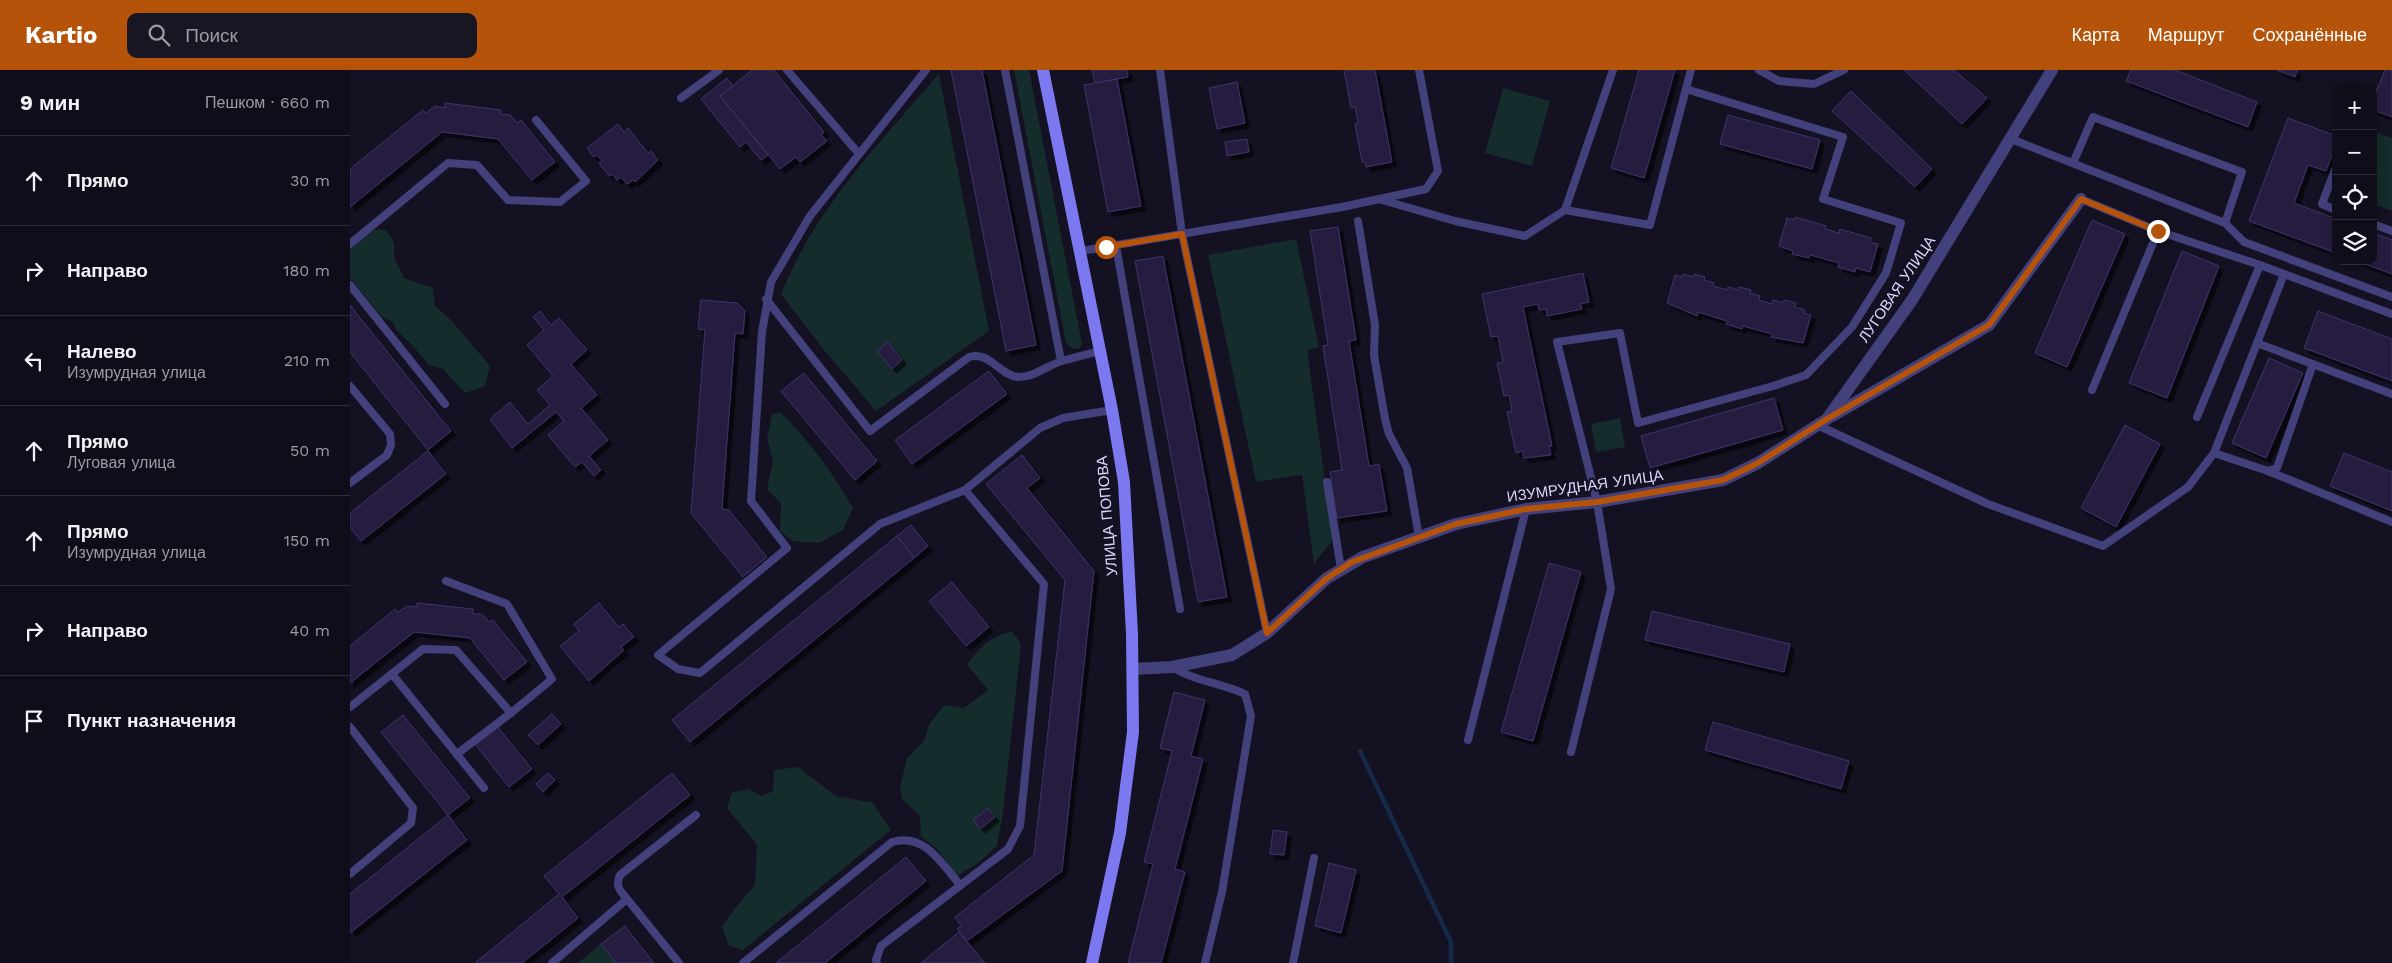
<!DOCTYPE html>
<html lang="ru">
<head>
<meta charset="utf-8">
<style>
	body { margin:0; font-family:"Work Sans",sans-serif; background:#181623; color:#f1f3f6 }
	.controls { position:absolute; right:15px; top:15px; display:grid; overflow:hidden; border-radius:10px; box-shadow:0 2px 12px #0003 }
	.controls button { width:45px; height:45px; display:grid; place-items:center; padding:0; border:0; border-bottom:1px solid #2f2d39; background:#0f0d1a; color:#f1f3f6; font:25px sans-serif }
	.stop { position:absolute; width:15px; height:15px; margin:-11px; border:4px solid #b45309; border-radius:50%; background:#fff }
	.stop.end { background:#b45309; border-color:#fff; box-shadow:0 1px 5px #0008 }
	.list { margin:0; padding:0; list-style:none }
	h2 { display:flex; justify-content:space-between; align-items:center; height:65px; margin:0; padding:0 20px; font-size:21px }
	h2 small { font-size:16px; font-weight:400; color:#9b9ca2 }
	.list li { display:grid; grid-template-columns:32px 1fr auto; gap:15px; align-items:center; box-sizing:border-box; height:90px; padding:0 20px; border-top:1px solid #2f2d39 }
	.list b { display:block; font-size:19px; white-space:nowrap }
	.list p { margin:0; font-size:16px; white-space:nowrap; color:#9b9ca2 }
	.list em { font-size:16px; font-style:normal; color:#9b9ca2 }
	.icon { flex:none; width:28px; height:28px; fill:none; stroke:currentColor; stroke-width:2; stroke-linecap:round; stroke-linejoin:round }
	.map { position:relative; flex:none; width:2042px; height:893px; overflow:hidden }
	header { display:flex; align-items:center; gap:30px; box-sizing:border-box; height:70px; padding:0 25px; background:#b45309; color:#fff }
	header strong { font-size:24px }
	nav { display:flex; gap:28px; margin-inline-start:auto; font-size:18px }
	.search { width:350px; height:45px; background:#181623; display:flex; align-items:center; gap:12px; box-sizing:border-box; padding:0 18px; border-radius:10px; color:#9b9ca2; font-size:19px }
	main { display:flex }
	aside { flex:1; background:#0f0d1a }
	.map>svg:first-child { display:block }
	.green { fill:#142c2b }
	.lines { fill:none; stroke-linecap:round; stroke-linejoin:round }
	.stream { stroke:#152948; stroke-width:4.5 }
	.building { fill:#261f41; stroke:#3e336b; filter:url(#shadow) }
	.lane { stroke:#43417c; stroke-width:8 }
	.street { stroke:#43417c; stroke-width:12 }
	.secondary { stroke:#7b78f0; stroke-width:12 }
	.route { stroke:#b45309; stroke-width:6 }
	.labels { text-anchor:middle; stroke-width:4.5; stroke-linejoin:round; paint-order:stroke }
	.street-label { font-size:15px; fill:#dbd7fb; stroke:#141122 }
</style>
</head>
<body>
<header>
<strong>Kartio</strong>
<div class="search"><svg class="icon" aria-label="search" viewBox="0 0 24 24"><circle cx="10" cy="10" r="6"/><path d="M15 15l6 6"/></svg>Поиск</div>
<nav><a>Карта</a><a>Маршрут</a><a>Сохранённые</a></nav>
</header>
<main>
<aside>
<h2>9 мин<small>Пешком · 660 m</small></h2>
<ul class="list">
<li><svg class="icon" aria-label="ahead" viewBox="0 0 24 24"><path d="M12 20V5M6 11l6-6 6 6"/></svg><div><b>Прямо</b></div><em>30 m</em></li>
<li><svg class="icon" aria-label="right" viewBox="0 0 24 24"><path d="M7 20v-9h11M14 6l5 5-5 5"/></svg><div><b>Направо</b></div><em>180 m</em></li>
<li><svg class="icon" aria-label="left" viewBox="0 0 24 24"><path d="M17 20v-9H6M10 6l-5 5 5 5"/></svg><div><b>Налево</b><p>Изумрудная улица</p></div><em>210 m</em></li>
<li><svg class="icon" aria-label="ahead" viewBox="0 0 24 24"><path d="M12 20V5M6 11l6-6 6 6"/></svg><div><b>Прямо</b><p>Луговая улица</p></div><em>50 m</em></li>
<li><svg class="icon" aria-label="ahead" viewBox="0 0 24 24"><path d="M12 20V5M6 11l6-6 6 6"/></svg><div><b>Прямо</b><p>Изумрудная улица</p></div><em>150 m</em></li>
<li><svg class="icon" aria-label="right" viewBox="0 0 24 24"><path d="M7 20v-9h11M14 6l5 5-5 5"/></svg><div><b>Направо</b></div><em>40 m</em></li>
<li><svg class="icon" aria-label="arrive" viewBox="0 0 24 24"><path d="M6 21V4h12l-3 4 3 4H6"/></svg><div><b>Пункт назначения</b></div></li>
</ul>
</aside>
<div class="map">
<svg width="2042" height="893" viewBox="0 0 2042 893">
	<defs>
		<filter id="shadow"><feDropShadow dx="4.5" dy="4.5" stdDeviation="0" flood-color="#0009"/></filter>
	</defs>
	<rect width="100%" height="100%" fill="#141122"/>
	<g class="green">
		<polygon points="664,0 679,0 732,274 729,279 723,279 716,273"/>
		<path d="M 589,4 L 639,261 L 526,341 L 474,280 L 431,224 C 465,139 530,72 589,4 Z"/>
		<polygon points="1153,18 1200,31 1182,96 1135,83"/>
		<polygon points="2023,61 2042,68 2042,141 2023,134"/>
		<polygon points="23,159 36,160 44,173 44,187 54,208 83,218 85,236 101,250 140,296 135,316 115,323 93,299 79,295 63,276 46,260 43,252 32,247 0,208 0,178"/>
		<polygon points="946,169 969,277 957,280 983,469 964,494 952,405 906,412 858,185"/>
		<path d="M 430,342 C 460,371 482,402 503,438 L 493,460 L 469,473 L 443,471 L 430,461 L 431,433 L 417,419 L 423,391 L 417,368 L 422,345 Z"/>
		<polygon points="1270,348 1275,377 1246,382 1241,354"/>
		<path d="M 662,561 L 671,574 L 653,743 L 647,776 L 628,793 L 607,806 L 586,778 L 571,767 L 570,746 L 552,729 L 550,717 L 557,688 L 574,671 L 579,655 L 594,635 L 614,638 L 638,620 L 617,595 C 629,577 641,566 662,561 Z"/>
		<polygon points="448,697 486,726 523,733 541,760 393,880 379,876 372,857 385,838 405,815 407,775 377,738 382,722 398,719 412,726 423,721 424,700"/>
		<polygon points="251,874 266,893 228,893"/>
	</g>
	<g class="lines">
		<polyline class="stream" points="1010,681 1101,872 1101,893"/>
	</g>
	<g class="building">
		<polygon points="402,0 424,0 474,62 471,64 477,71 450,92 446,87 430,99 370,26"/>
		<polygon points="601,0 632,0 686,275 656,281"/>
		<polygon points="742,0 777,0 778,7 745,13"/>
		<polygon points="994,0 1025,0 1042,92 1016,97 1015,92 1012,92 1005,54 1008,53 1005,37 1001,38"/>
		<polygon points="1289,0 1325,0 1294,108 1261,98"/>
		<polygon points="1554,0 1604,0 1637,28 1612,54"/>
		<polygon points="1781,0 1825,0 1907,32 1898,57 1776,11"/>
		<polygon points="1927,0 1947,0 1945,7"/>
		<polygon points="2035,0 2042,0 2042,47 2023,40 2023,21 2026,22"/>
		<polygon points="377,8 383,16 370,26 418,85 411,90 396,72 390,77 351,29"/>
		<polygon points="767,9 791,136 758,142 734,15"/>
		<polygon points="887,12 895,53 867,59 859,18"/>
		<polygon points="1501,21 1582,99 1565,117 1482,41"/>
		<polygon points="95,33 151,40 151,44 160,45 167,53 171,50 205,92 182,110 148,69 92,62 0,137 0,99 73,40 76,43 85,36 95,38"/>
		<polygon points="1378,45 1470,70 1462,99 1370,74"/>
		<polygon points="1938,48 1986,66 1986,74 1976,101 1958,95 1944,133 1986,149 1986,183 1899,151"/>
		<polygon points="268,54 274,62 278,58 298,83 301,81 308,90 285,112 283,110 277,114 271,107 267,110 262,104 259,106 249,93 252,91 246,85 244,87 237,78"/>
		<polygon points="897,69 899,82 877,86 875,72"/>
		<polygon points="1445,147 1476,156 1475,159 1489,163 1490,159 1521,168 1520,172 1528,174 1520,202 1506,198 1505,202 1488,197 1489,193 1460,185 1459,188 1442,184 1443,181 1429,176 1437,148 1444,150"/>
		<polygon points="1742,150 1775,164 1717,297 1685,283"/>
		<polygon points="988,157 1006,270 999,271 1019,396 1029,394 1037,441 987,448 980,402 992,400 973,276 978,275 960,161"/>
		<polygon points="2023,163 2042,170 2042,204 2007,191 2023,191"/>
		<polygon points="1832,181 1869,196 1817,328 1779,313"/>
		<polygon points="813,186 877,527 848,532 785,191"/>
		<polygon points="1233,203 1239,232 1230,234 1232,239 1197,246 1196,239 1189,240 1188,234 1173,237 1202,376 1199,376 1201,385 1174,388 1172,381 1166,383 1157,342 1162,341 1159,325 1154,326 1147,293 1153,292 1148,266 1141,267 1132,224"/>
		<polygon points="1333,204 1343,207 1344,204 1355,207 1354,210 1364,213 1363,216 1377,220 1378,217 1388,220 1389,217 1401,220 1400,223 1410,226 1409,230 1422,234 1423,230 1433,233 1434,230 1446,233 1445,237 1455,240 1454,243 1461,245 1453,273 1421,267 1422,264 1393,256 1392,259 1376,254 1377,251 1348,242 1347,246 1317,233 1325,205 1332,207"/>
		<polygon points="351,230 387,233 395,241 393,264 385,263 372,439 379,440 417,487 393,507 341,443 355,260 348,259"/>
		<polygon points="0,235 101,361 78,380 0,282"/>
		<polygon points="190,241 201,255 209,248 237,280 221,294 247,325 231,338 258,370 239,386 251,400 244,406 232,392 225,397 198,365 214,351 206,342 162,378 140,349 160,332 178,354 200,335 187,320 203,306 177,275 194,260 183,247"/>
		<polygon points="1968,241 2042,269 2042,311 1954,278"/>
		<polygon points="538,272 552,290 542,299 527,281"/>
		<polygon points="1919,288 1953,303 1916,388 1882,373"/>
		<polygon points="639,301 657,324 562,394 545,370"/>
		<polygon points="454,303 527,391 505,410 431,321"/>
		<polygon points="1424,328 1433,360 1300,398 1291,366"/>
		<polygon points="1775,355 1810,374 1766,457 1731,438"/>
		<polygon points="78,381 96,404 11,471 0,457 0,443"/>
		<polygon points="1994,383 2042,402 2042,441 1980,416"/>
		<polygon points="672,385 690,408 677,418 744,501 712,801 617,871 607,859 611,856 605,847 684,785 715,510 636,414"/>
		<polygon points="561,455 578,476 564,488 547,466"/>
		<polygon points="547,466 564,488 340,672 322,650"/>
		<polygon points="1199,493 1231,502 1183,671 1151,662"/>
		<polygon points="602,512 639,557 616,576 579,531"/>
		<polygon points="67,533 123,539 123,544 132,544 139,552 143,550 177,592 154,610 120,568 64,562 0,613 0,576 45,539 48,542 57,536 67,537"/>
		<polygon points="249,533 269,557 273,554 284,567 271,577 274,580 239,611 210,576 229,561 224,554"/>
		<polygon points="1302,541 1440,574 1434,602 1295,570"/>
		<polygon points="824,622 855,630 841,686 853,689 825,799 835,802 811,893 778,893 803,794 794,792 822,681 810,678"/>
		<polygon points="202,644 211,654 188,675 178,665"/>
		<polygon points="53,645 120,728 98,745 31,662"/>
		<polygon points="1363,652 1499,691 1491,719 1355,680"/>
		<polygon points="147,656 182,699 159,717 125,674"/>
		<polygon points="198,703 205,710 193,722 186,714"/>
		<polygon points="322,703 340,725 212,827 228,848 172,893 125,893 209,824 194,806"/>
		<polygon points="638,738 645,747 630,759 623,750"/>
		<polygon points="98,745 117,770 0,863 0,824"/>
		<polygon points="923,760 937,762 934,785 920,784"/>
		<polygon points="556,787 576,811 475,893 426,893"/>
		<polygon points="979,793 1006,800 991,863 965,856"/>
		<polygon points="275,856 304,893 266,893 251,874"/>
		<polygon points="609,862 635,893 571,893"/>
	</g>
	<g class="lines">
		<g class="lane">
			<polyline points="437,0 509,84"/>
			<polyline points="576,0 460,146 421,212 412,262 401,431 437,478 308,585 328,599 350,603 530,454 615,420 690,358 713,348 762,340"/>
			<polyline points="655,0 711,291"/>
			<polyline points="810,0 832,164 917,563"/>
			<polyline points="1409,0 1429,11 1464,14 1494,0"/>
			<polyline points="331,28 369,0"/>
			<polyline points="1661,69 1875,153 1894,172 2042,227"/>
			<polyline points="1723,93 1743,47 1892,102 1875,153"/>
			<polyline points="1986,97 1972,134 1986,140"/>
			<polyline points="1731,129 1808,161 1910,195 1847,347"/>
			<polyline points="1032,130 1105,151 1175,166 1215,140 1263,0"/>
			<polyline points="1215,140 1300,155 1341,0"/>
			<polyline points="1008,151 1025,255 1024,285 1035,349 1039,364 1057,398 1069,467"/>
			<polyline points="2023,154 2042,161"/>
			<polyline points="0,174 98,93 127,95 158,130 210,132 236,111 186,50"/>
			<polyline points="766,176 830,539"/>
			<polyline points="731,181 992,137 1076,119 1088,101 1069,0"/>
			<polyline points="1910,195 2042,244"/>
			<polyline points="1934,204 1864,383 1918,401 1927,398 1963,294"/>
			<polyline points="0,215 95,334"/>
			<path d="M 416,229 L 520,361 L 619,287 C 640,281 649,305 668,307 C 683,308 698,295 712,291 C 725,287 738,284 750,281"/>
			<polyline points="1907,273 2042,324"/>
			<polyline points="0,316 40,364 41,375 37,385 0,413"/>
			<polyline points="1742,320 1808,161"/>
			<polyline points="1467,355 1638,434 1753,476 1838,417 1864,383"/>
			<polyline points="1918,401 2042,452"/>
			<polyline points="977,412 991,499"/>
			<path d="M 822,597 C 844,611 872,613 895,624 L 901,646 L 872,822 L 855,893"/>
			<polyline points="42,604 134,718"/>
			<polyline points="0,637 73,579 106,580 161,643 202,609 157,534 96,511"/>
			<polyline points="0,657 63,738 61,753 0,804"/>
			<polyline points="1118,670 1176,439"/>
			<polyline points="1221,682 1261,519 1247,432 1207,272 1270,263 1288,353 1423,316 1456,305 1502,257 1536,203 1551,153 1473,129 1493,67 1336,19"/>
			<polyline points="107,684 161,643"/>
			<polyline points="277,829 329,893"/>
			<path d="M 202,893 L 277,829 C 270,821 265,816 270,805 L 346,745"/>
			<path d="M 393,893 L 542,772 C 574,762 592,794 610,815"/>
			<polyline points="527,893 526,890 531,876 658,779 670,756 694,514 615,420"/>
			<polyline points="943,893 964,788"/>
		</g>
		<g class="street">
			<polyline points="1482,346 1639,255 1731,129"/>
			<polyline points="783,599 822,597 882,585 917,563 977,508 1013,487 1106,454 1176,439 1247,432 1373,410 1408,393 1477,349 1562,230 1702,0"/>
		</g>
		<polyline class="secondary" points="693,0 762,340 774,412 782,564 783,662 770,763 742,893"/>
	</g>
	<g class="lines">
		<polyline class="route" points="756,177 832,164 917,563 977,508 1002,492 1106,454 1176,439 1247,432 1373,410 1408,393 1477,349 1639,255 1731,129 1808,161"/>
	</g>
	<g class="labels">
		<g class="street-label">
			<text transform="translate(1547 219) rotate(-56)" y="5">ЛУГОВАЯ УЛИЦА</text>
			<text transform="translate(1235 416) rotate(-8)" y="5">ИЗУМРУДНАЯ УЛИЦА</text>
			<text transform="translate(757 446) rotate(-95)" y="5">УЛИЦА ПОПОВА</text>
		</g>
	</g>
</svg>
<div class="controls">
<button>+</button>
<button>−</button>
<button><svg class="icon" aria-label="locate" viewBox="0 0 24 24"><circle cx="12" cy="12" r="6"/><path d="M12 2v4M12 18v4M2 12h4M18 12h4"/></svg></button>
<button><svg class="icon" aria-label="layers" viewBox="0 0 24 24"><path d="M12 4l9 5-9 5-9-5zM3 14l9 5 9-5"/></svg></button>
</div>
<div class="stop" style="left:756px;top:177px"></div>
<div class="stop end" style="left:1808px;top:161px"></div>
</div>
</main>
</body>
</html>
